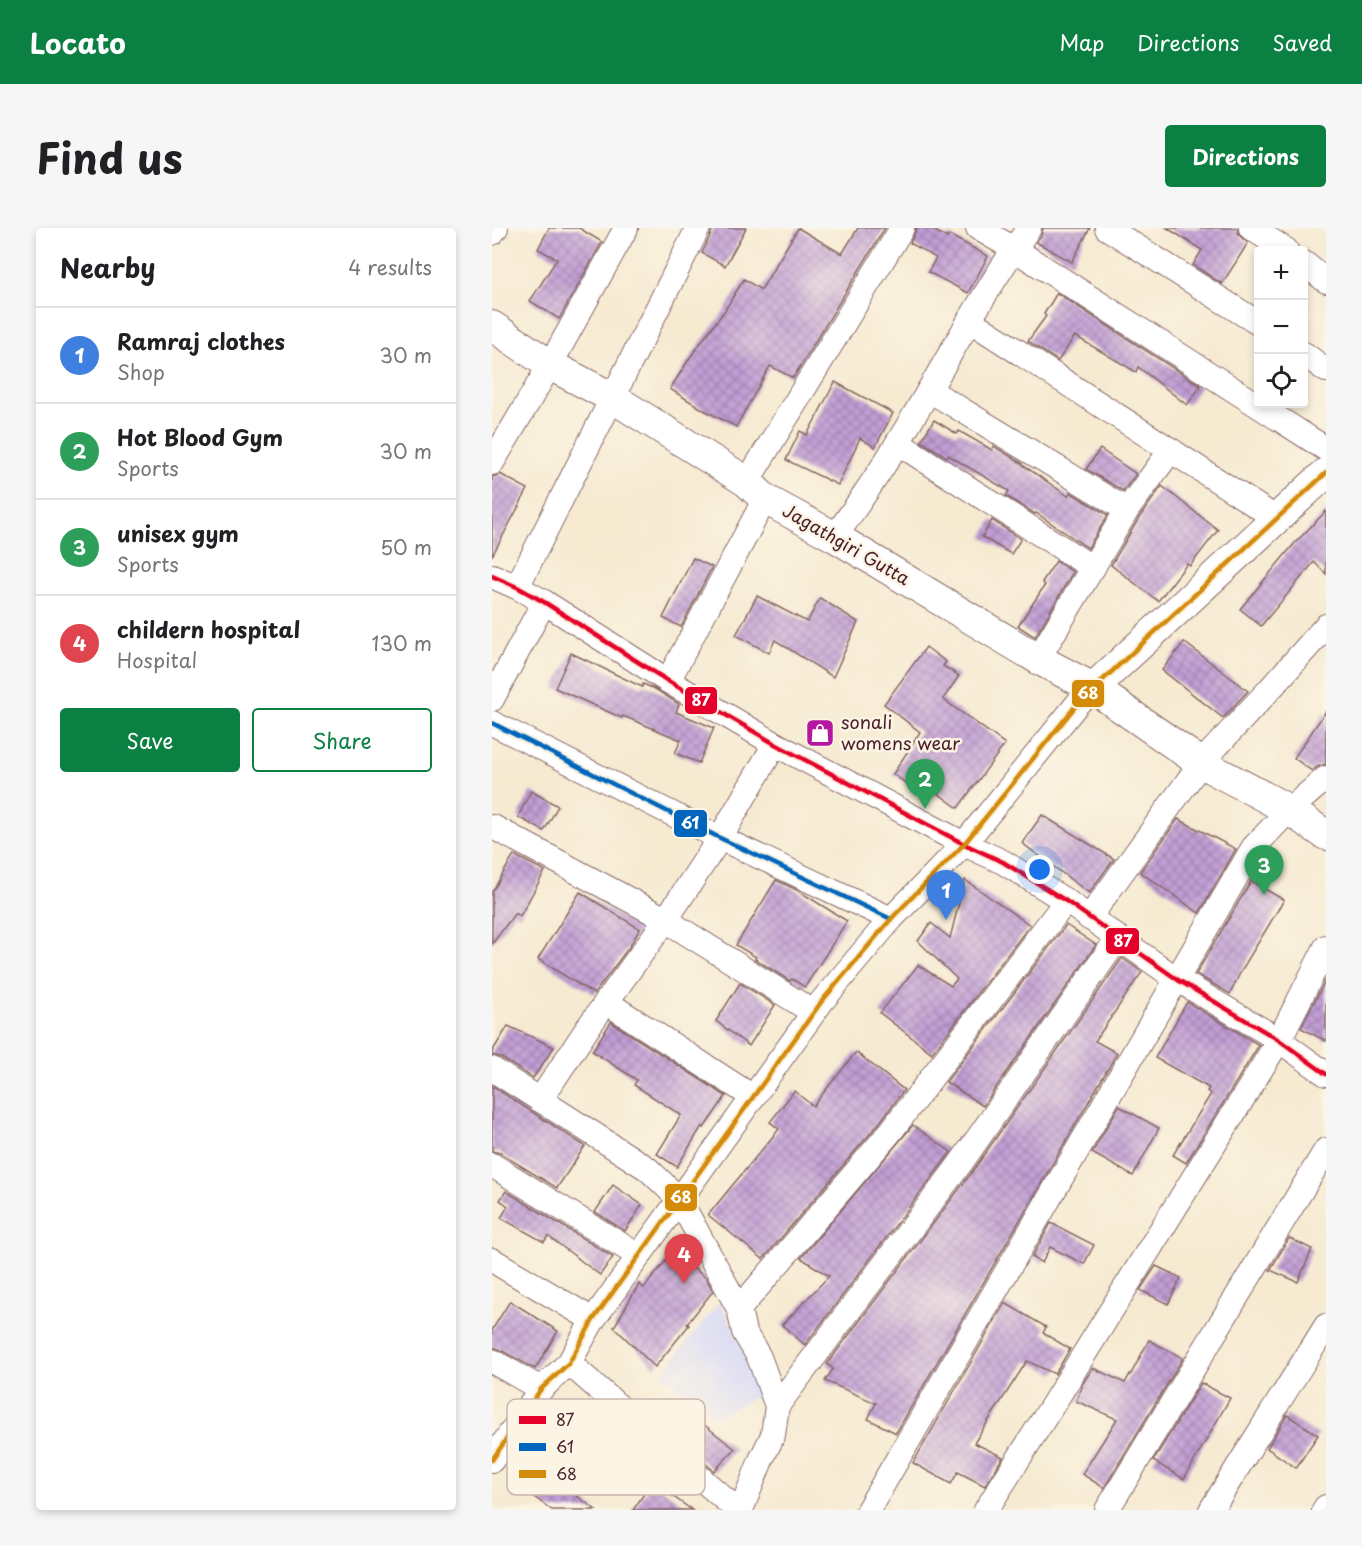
<!DOCTYPE html>
<html lang="en">
<head>
<meta charset="utf-8">
<style>
	body { margin:0; font-family:"Playpen Sans",sans-serif; background:#f6f6f6; color:#202124 }
	.controls { position:absolute; right:18px; top:18px; display:grid; overflow:hidden; border-radius:6px; box-shadow:0 3px 9px #0003 }
	.controls button { width:54px; height:54px; display:grid; place-items:center; padding:0; border:0; border-bottom:2px solid #e0e0e0; background:#fff; color:#202124; font:30px sans-serif }
	.you { position:absolute; left:548px; top:642px; width:21px; height:21px; margin:-15px; border:4px solid #fff; border-radius:50%; background:#1a73e8; box-shadow:0 0 0 9px #1a73e833 }
	.badge { display:grid; place-items:center; width:39px; height:39px; border-radius:50%; background:#0b8043; color:#fff; font-size:20px; font-weight:700 }
	.pin { position:absolute; translate:-50% -50px; filter:drop-shadow(0 2px 3px #0008) }
	.pin::after { content:''; position:absolute; top:32px; width:21px; height:18px; background:inherit; clip-path:polygon(0 0,100% 0,50% 100%) }
	.list { margin:0; padding:0; list-style:none }
	h2 { display:flex; justify-content:space-between; align-items:center; height:78px; margin:0; padding:0 24px; font-size:26px }
	h2 small { font-size:20px; font-weight:400; color:#757577 }
	.list li { display:grid; grid-template-columns:39px 1fr auto; gap:18px; align-items:center; box-sizing:border-box; height:96px; padding:0 24px; border-top:2px solid #e0e0e0 }
	.list b { display:block; font-size:22px; white-space:nowrap }
	.list p { margin:0; font-size:20px; white-space:nowrap; color:#757577 }
	.list em { font-size:20px; font-style:normal; color:#757577 }
	.actions { display:flex; gap:12px; padding:18px 24px }
	.actions a { flex:1; padding:14px 0; border:2px solid #0b8043; border-radius:6px; text-align:center; font-size:21px; color:#0b8043 }
	.actions .main { background:#0b8043; color:#fff }
	.icon { flex:none; width:33px; height:33px; fill:none; stroke:currentColor; stroke-width:2; stroke-linecap:round; stroke-linejoin:round }
	.map { position:relative; flex:none; width:834px; height:1282px; overflow:hidden; border-radius:6px }
	header { display:flex; align-items:center; gap:36px; box-sizing:border-box; height:84px; padding:0 30px; background:#0b8043; color:#fff }
	header strong { font-size:28px }
	nav { display:flex; gap:33px; margin-inline-start:auto; font-size:21px }
	.intro { display:flex; align-items:center; justify-content:space-between; box-sizing:border-box; height:144px; padding:0 36px }
	h1 { margin:0; font-size:42px }
	.button { padding:15px 27px; border-radius:6px; background:#0b8043; color:#fff; font-size:21px; font-weight:700 }
	main { display:flex; gap:36px; padding:0 36px }
	aside { flex:1; background:#fff; border-radius:6px; box-shadow:0 3px 9px #0003 }
	.map>svg:first-child { display:block }
	.built { fill:#d6d8f8 }
	.building { fill:url(#building-cross-hatch) }
	.lines { fill:none; stroke-linecap:round; stroke-linejoin:round }
	.minor-casing { stroke:#866665; stroke-width:26 }
	.tertiary-casing { stroke:#866665; stroke-width:32 }
	.minor { stroke:#fff; stroke-width:24 }
	.tertiary { stroke:#fff; stroke-width:30 }
	.bus-1-casing { stroke:#fcf5e5; stroke-width:9 }
	.bus-2-casing { stroke:#fcf5e5; stroke-width:9 }
	.bus-3-casing { stroke:#fcf5e5; stroke-width:9 }
	.bus-1 { stroke:#e4002b; stroke-width:4.5 }
	.bus-2 { stroke:#0065bd; stroke-width:4.5 }
	.bus-3 { stroke:#d48b09; stroke-width:4.5 }
	.labels { text-anchor:middle; stroke-width:5; stroke-linejoin:round; paint-order:stroke }
	.street-label { font-size:18px; fill:#4a1f2b; stroke:#fcf5e5 }
	.poi-label { font-size:18px; fill:#4a1f2b; stroke:#fcf5e5; text-anchor:start }
	.key { fill:#fcf5e5; stroke:#c7b5ad; stroke-width:1.5 }
	.key-label { font-size:16px; fill:#4a1f2b }
	.line-badge { stroke:#fcf5e5; stroke-width:2 }
	.badge-label { font-size:16px; text-anchor:middle; font-weight:bold; fill:#fff }
</style>
</head>
<body>
<header>
<strong>Locato</strong>
<nav><a>Map</a><a>Directions</a><a>Saved</a></nav>
</header>
<div class="intro"><h1>Find us</h1><a class="button">Directions</a></div>
<main>
<aside>
<h2>Nearby<small>4 results</small></h2>
<ul class="list">
<li><span class="badge" style="background:#3f7fe0">1</span><div><b>Ramraj clothes</b><p>Shop</p></div><em>30 m</em></li>
<li><span class="badge" style="background:#2e9e5b">2</span><div><b>Hot Blood Gym</b><p>Sports</p></div><em>30 m</em></li>
<li><span class="badge" style="background:#2e9e5b">3</span><div><b>unisex gym</b><p>Sports</p></div><em>50 m</em></li>
<li><span class="badge" style="background:#e0444e">4</span><div><b>childern hospital</b><p>Hospital</p></div><em>130 m</em></li>
</ul>
<div class="actions"><a class="main">Save</a><a>Share</a></div>
</aside>
<div class="map">
<svg width="834" height="1282" viewBox="0 0 834 1282">
	<defs>
		<pattern id="building-cross-hatch" width="8" height="8" patternUnits="userSpaceOnUse" patternTransform="scale(1.5)"><rect width="8" height="8" fill="#c19ed5"/><path d="M0 0l8 8M0 8l8-8" fill="none" stroke="#9f80ad"/></pattern>
	</defs>
	<rect width="100%" height="100%" fill="#fcf5e5"/>
	<filter id="ink" filterUnits="userSpaceOnUse"><feTurbulence type="fractalNoise" baseFrequency=".0167" numOctaves="2"/><feDisplacementMap in="SourceGraphic" scale="12" xChannelSelector="R" yChannelSelector="G"/><feConvolveMatrix kernelMatrix="1 2 1 2 8 2 1 2 1" color-interpolation-filters="sRGB"/></filter>
	<filter id="wash" filterUnits="userSpaceOnUse"><feTurbulence type="fractalNoise" baseFrequency=".008" numOctaves="4" result="noise"/><feDisplacementMap in="SourceGraphic" scale="24" xChannelSelector="R" yChannelSelector="G"/><feGaussianBlur stdDeviation="1.35" result="paint"/><feColorMatrix in="noise" values="0 0 0 0 0 0 0 0 0 0 0 0 0 0 0 0 0 1.4 0 .05"/><feComposite in="paint" operator="in"/></filter>
	<g filter="url(#wash)">
		<rect width="100%" height="100%" fill="#f6ead1"/>
		<polygon class="built" points="228,1074 272,1165 223,1189 170,1145"/>
		<g id="blocks">
			<g class="building">
				<polygon points="57,0 87,0 110,14 67,91 38,73 65,31 46,21"/>
				<polygon points="220,0 254,0 233,38 210,25 219,6"/>
				<polygon points="306,0 350,26 366,0 393,0 301,150 278,138 244,199 212,182 178,161 199,128 233,82 252,51 269,62"/>
				<polygon points="424,0 438,0 455,10 457,7 496,28 476,65 436,44 444,30 418,15 422,7"/>
				<polygon points="551,0 598,0 580,34 544,14 549,8"/>
				<polygon points="675,0 745,0 747,7 756,15 730,56 701,37 710,22"/>
				<polygon points="565,65 709,158 695,177 646,139 644,144 583,108 566,133 536,113 554,88 552,86"/>
				<polygon points="343,154 401,185 383,219 368,210 346,257 294,232 308,203 315,207"/>
				<polygon points="442,192 465,206 467,203 500,222 502,218 531,236 531,237 576,268 578,264 616,287 596,320 544,285 543,286 514,268 517,263 456,227 455,229 429,213"/>
				<polygon points="608,221 644,246 631,263 594,241"/>
				<polygon points="8,246 36,261 0,328 0,249"/>
				<polygon points="670,258 726,302 698,338 695,336 666,373 619,337 647,290"/>
				<polygon points="834,283 834,346 822,334 769,398 748,381 802,316"/>
				<polygon points="500,292 529,311 519,326 490,309"/>
				<polygon points="201,330 220,339 189,399 171,390"/>
				<polygon points="564,333 581,344 543,409 526,398 553,357 550,354"/>
				<polygon points="265,368 315,394 328,370 366,394 341,449 283,412 277,425 244,407"/>
				<polygon points="692,414 756,463 731,490 670,442"/>
				<polygon points="434,419 454,434 451,438 467,448 451,471 513,516 466,580 433,556 426,564 401,546 428,504 392,476"/>
				<polygon points="79,425 150,459 151,456 163,461 187,476 184,484 222,500 207,535 183,525 189,512 131,488 130,490 63,460"/>
				<polygon points="834,483 834,536 825,539 820,543 802,530"/>
				<polygon points="39,563 66,578 52,603 26,589"/>
				<polygon points="550,587 622,631 597,665 530,615"/>
				<polygon points="686,591 744,621 707,685 648,644"/>
				<polygon points="22,627 53,643 28,688 23,685 0,716 0,664"/>
				<polygon points="284,652 305,662 355,693 313,759 300,751 298,753 263,731 264,729 244,717"/>
				<polygon points="473,652 538,697 440,825 388,785 426,737 459,758 465,751 426,713 439,695 458,710"/>
				<polygon points="759,653 792,672 749,743 738,766 704,746"/>
				<polygon points="88,664 148,701 137,719 102,766 46,731"/>
				<polygon points="574,697 604,717 491,878 454,854"/>
				<polygon points="630,730 650,744 603,813 625,825 404,1205 376,1191 384,1175 333,1153 341,1141 335,1136 480,944"/>
				<polygon points="834,751 834,813 809,800"/>
				<polygon points="248,755 283,777 257,818 224,793"/>
				<polygon points="695,774 767,817 694,935 681,927 719,866 715,863 717,860 663,830"/>
				<polygon points="119,794 234,868 212,900 210,898 185,939 165,926 189,887 142,857 145,852 100,823"/>
				<polygon points="16,798 62,819 41,850 8,829 0,827 0,824"/>
				<polygon points="364,824 412,862 388,894 271,1031 216,987 287,901 278,894 302,863 321,878"/>
				<polygon points="0,858 93,918 65,960 8,925 0,923"/>
				<polygon points="627,878 667,900 641,948 600,925"/>
				<polygon points="421,897 459,924 313,1117 290,1097 337,1048 309,1030"/>
				<polygon points="121,957 150,977 133,1003 103,984"/>
				<polygon points="14,963 121,1029 108,1047 56,1008 52,1014 9,990 16,978 8,972"/>
				<polygon points="559,995 602,1017 592,1036 558,1019 550,1035 540,1029"/>
				<polygon points="797,1010 820,1021 806,1054 778,1042"/>
				<polygon points="181,1024 214,1050 221,1063 195,1096 197,1097 163,1139 122,1099 147,1056 152,1060"/>
				<polygon points="664,1038 689,1050 676,1076 648,1062"/>
				<polygon points="18,1073 66,1103 43,1141 7,1121 0,1119 0,1102"/>
				<polygon points="513,1075 554,1099 551,1105 578,1121 563,1146 535,1133 482,1215 511,1229 493,1258 466,1244 459,1256 421,1235"/>
				<polygon points="657,1112 691,1130 612,1260 590,1246 625,1191 584,1173 590,1159 589,1158 601,1140 633,1155 638,1146 639,1146"/>
				<polygon points="709,1155 738,1170 692,1251 661,1233"/>
				<polygon points="197,1185 243,1221 222,1243 180,1206"/>
				<polygon points="795,1187 826,1207 804,1240 775,1220"/>
				<polygon points="39,1234 104,1282 60,1282 23,1255"/>
				<polygon points="160,1254 200,1282 141,1282"/>
			</g>
		</g>
	</g>
	<g filter="url(#ink)">
		<use href="#blocks" fill-opacity="0" stroke="#866665" stroke-width="1.5"/>
		<g class="lines">
			<g class="minor-casing">
				<g id="minor">
					<polyline points="486,0 522,21 834,221"/>
					<polyline points="615,0 766,95"/>
					<polyline points="759,0 794,22"/>
					<polyline points="0,5 4,0"/>
					<polyline points="812,35 834,53"/>
					<polyline points="477,92 785,291"/>
					<polyline points="812,126 834,142"/>
					<polyline points="437,162 635,282 546,431"/>
					<polyline points="406,215 601,340"/>
					<polyline points="0,235 58,137 134,0"/>
					<polyline points="255,254 410,0"/>
					<polyline points="635,282 679,222"/>
					<path d="M 343,309 C 364,278 387,247 406,214 C 450,143 488,68 537,0"/>
					<polyline points="0,348 25,359 52,374 176,453 283,516 472,616 511,634 574,673 686,752 787,812 834,846"/>
					<polyline points="25,359 206,0"/>
					<polyline points="176,453 273,271"/>
					<polyline points="0,471 52,374"/>
					<polyline points="0,495 228,610 399,691"/>
					<polyline points="1,599 164,686 321,784"/>
					<polyline points="597,690 709,535 778,461 834,398"/>
					<polyline points="114,774 261,869"/>
					<polyline points="0,841 156,941 187,971 247,1081 252,1104 267,1129 285,1178 281,1207 269,1232 249,1282"/>
					<polyline points="48,872 97,798 173,693 228,610 283,516"/>
					<polyline points="0,937 147,1028"/>
					<polyline points="0,1032 101,1092"/>
					<polyline points="247,1081 399,903 574,673"/>
					<polyline points="0,1133 49,1161"/>
					<polyline points="77,1135 245,1282"/>
					<polyline points="285,1178 468,936 626,710"/>
					<polyline points="0,1232 49,1161 77,1135 101,1092 330,773 399,691 472,616 586,475 601,460"/>
					<polyline points="376,1282 761,620 797,582 834,550"/>
					<polyline points="494,1282 560,1178 787,812 834,719"/>
					<polyline points="615,1282 834,922"/>
					<polyline points="719,1282 834,1098"/>
					<polyline points="832,1282 834,1279"/>
				</g>
			</g>
			<g class="tertiary-casing">
				<g id="tertiary">
					<polyline points="0,98 58,137 121,170 255,254 273,271 343,309 546,431 601,460 709,535 797,582 834,607"/>
					<polyline points="601,460 834,245"/>
				</g>
			</g>
			<use href="#minor" class="minor"/>
			<use href="#tertiary" class="tertiary"/>
			<g class="bus-1-casing">
				<polyline id="bus-1" points="0,348 25,359 52,374 176,453 283,516 472,616 511,634 574,673 686,752 787,812 834,846"/>
			</g>
			<g class="bus-2-casing">
				<polyline id="bus-2" points="0,495 228,610 399,691"/>
			</g>
			<g class="bus-3-casing">
				<polyline id="bus-3" points="0,1232 49,1161 77,1135 101,1092 330,773 399,691 472,616 586,475 834,245"/>
			</g>
			<use href="#bus-1" class="bus-1"/>
			<use href="#bus-2" class="bus-2"/>
			<use href="#bus-3" class="bus-3"/>
		</g>
	</g>
	<defs>
		<g id="shop-square" transform="scale(1.5)"><rect x="-9" y="-9" width="18" height="18" rx="4" fill="#b5179e" stroke="#fcf5e5"/><path d="M-5-2.5h2.3a2.7 3.5 0 0 1 5.4 0H5L5.5 6h-11ZM-1.5-2.5h3a1.5 2.3 0 0 0-3 0Z" fill="#fff"/></g>
	</defs>
	<g fill-rule="evenodd">
		<use href="#shop-square" x="328" y="505"/>
	</g>
	<g class="labels">
		<g class="street-label">
			<text transform="translate(354 317) rotate(30)" y="6">Jagathgiri Gutta</text>
		</g>
		<g class="poi-label">
			<text x="349" y="501">sonali<tspan x="349" dy="21">womens wear</tspan></text>
		</g>
	</g>
	<rect x="15" y="1171" width="198" height="96" rx="9" class="key"/>
	<rect x="27" y="1188" width="27" height="8" fill="#e4002b"/>
	<rect x="27" y="1215" width="27" height="8" fill="#0065bd"/>
	<rect x="27" y="1242" width="27" height="8" fill="#d48b09"/>
	<g class="key-label">
		<text x="64" y="1198">87</text>
		<text x="64" y="1225">61</text>
		<text x="64" y="1252">68</text>
	</g>
	<g class="line-badge">
		<rect x="579" y="451" width="34" height="29" rx="6" fill="#d48b09"/>
		<rect x="192" y="458" width="34" height="29" rx="6" fill="#e4002b"/>
		<rect x="181" y="581" width="35" height="29" rx="6" fill="#0065bd"/>
		<rect x="613" y="699" width="35" height="28" rx="6" fill="#e4002b"/>
		<rect x="172" y="955" width="34" height="29" rx="6" fill="#d48b09"/>
	</g>
	<g class="badge-label">
		<text x="596" y="471">68</text>
		<text x="209" y="478">87</text>
		<text x="198" y="601">61</text>
		<text x="631" y="719">87</text>
		<text x="189" y="975">68</text>
	</g>
</svg>
<div class="controls">
<button>+</button>
<button>−</button>
<button><svg class="icon" aria-label="locate" viewBox="0 0 24 24"><circle cx="12" cy="12" r="6"/><path d="M12 2v4M12 18v4M2 12h4M18 12h4"/></svg></button>
</div>
<div class="you"></div>
<div class="pin badge" style="left:454px;top:692px;background:#3f7fe0">1</div>
<div class="pin badge" style="left:433px;top:581px;background:#2e9e5b">2</div>
<div class="pin badge" style="left:772px;top:667px;background:#2e9e5b">3</div>
<div class="pin badge" style="left:192px;top:1056px;background:#e0444e">4</div>
</div>
</main>
</body>
</html>
